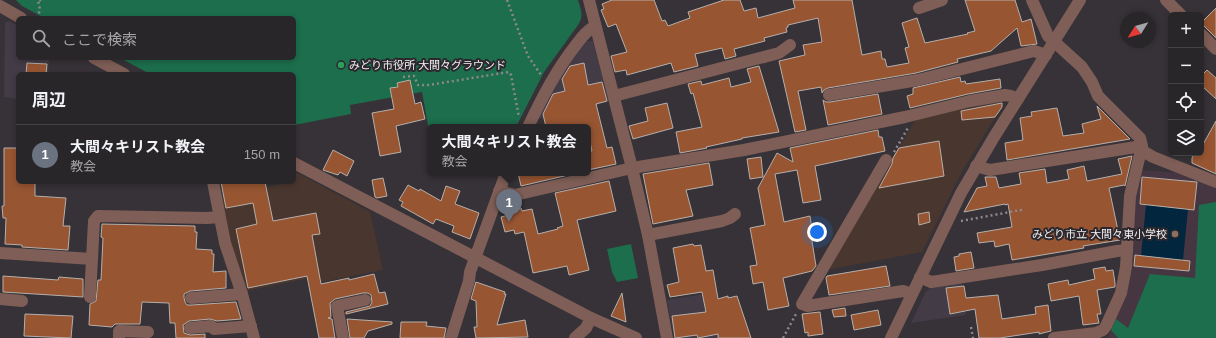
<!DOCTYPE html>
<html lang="ja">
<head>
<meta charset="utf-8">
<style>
	body { margin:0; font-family:Arial,"Noto Sans JP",sans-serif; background:#343235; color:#f1f3f6 }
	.controls { position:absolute; right:12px; top:12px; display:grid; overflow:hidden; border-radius:6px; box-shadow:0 2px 6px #0003 }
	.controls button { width:36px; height:36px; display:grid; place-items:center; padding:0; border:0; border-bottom:1px solid #444346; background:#282629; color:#f1f3f6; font:20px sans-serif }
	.compass { position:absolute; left:1120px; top:12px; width:36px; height:36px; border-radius:50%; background:#282629; box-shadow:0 2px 6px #0003; rotate:233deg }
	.you { position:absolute; left:817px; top:232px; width:14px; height:14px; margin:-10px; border:3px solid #fff; border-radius:50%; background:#1a73e8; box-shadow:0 0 0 6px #1a73e833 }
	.badge { display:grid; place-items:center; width:26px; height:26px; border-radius:50%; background:#5cd56d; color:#fff; font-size:13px; font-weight:700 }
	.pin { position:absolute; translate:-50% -33px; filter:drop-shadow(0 1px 2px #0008) }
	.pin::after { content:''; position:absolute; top:21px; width:14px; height:12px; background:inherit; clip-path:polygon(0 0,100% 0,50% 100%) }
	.popup { position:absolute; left:427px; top:124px; width:164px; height:52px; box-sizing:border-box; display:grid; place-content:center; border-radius:6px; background:#282629; filter:drop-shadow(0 1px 3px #0005); font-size:13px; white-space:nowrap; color:#a5a5a8 }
	.popup b { font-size:15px; color:#f1f3f6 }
	.popup::after { content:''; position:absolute; left:50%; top:100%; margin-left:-8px; border:8px solid transparent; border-top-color:#282629 }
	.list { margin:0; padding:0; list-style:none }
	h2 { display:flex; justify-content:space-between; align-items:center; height:52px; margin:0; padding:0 16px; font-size:17px }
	h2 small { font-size:13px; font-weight:400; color:#a5a5a8 }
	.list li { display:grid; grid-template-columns:26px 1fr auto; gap:12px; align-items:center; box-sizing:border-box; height:60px; padding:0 16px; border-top:1px solid #444346 }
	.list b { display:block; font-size:15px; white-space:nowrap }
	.list p { margin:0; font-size:13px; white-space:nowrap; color:#a5a5a8 }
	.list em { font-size:13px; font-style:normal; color:#a5a5a8 }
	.icon { flex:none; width:22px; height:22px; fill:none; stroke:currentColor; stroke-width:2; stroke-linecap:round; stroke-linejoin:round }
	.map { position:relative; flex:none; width:1216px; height:338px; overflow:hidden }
	.search { position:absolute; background:#282629; box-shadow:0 2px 6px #0003; left:16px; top:16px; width:280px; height:44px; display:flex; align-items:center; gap:10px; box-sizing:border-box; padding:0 14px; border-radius:6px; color:#a5a5a8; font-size:15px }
	.panel { position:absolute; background:#282629; box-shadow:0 2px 6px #0003; left:16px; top:72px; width:280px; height:112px; border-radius:6px }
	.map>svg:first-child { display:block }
	.built { fill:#433b45 }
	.industrial { fill:#49372f }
	.education { fill:#463641 }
	.green { fill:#1c6e4c }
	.water { fill:#01263d }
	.building { fill:#975532; stroke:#b6afab }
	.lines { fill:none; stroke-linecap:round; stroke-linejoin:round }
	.path { stroke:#8c898d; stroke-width:2.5; stroke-dasharray:2 3; stroke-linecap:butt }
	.minor { stroke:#7e5e56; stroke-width:12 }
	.leisure-dot { fill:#2e9e5b; stroke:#2c282d; stroke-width:1.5 }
	.education-dot { fill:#8d6e63; stroke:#2c282d; stroke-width:1.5 }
	.labels { text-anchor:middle; stroke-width:4; stroke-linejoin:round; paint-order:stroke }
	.poi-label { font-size:11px; fill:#f3f1f4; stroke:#2c282d; text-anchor:start }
</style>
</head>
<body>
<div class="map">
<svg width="1216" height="338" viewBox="0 0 1216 338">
	<rect width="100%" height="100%" fill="#363237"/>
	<g class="built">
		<polygon points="9,21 18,26 18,58 49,58 48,74 18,74 18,99 4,97 5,23"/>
		<polygon points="587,41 593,41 609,102 539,119 558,79"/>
		<polygon points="962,283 966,315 911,323 925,293 930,288"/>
		<polygon points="716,292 725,338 674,338 667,300"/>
	</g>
	<g class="industrial">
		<polygon points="1002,100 1004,103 961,173 922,252 826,270 916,119 943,111"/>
		<polygon points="294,171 370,212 383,270 321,282 320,276 246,291 233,254 220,195 294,182"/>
	</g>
	<polygon class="education" points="1139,170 1182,173 1216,188 1216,338 1107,338 1126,295 1132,270 1135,199"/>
	<g class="green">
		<path d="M 16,0 L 578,0 C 581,10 584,16 578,25 L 544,72 L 516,127 L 430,127 L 430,136 L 422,92 L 350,105 L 351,114 L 294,125 L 294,74 L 150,74 L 120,58 L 294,58 L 294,18 L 44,18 L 22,6 Z"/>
		<polygon points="1216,202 1216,338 1118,338 1111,330 1116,319 1128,328 1150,274 1195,278 1199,205"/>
		<polygon points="631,244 638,278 617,282 612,272 607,249"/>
	</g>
	<polygon class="water" points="1146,205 1188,209 1183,260 1141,256"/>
	<g class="building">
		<polygon points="612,0 654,0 662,21 665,20 668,26 690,18 688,12 724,0 740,0 744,11 756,8 758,18 795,8 793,0 852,0 862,55 881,51 882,59 885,59 887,67 909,63 905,48 909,47 902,23 917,18 925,43 968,34 967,33 975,31 965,0 1015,0 1022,22 1031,19 1037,44 1021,46 1017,28 991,51 957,59 958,62 916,73 828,88 824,90 822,93 821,87 798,91 806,130 795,132 779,61 805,55 803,45 822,42 818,18 788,25 788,27 786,28 787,32 764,38 765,41 734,49 736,56 725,59 722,48 695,54 698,66 674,72 671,63 627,75 626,70 615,72 611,56 627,52 616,24 608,27 601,10 604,9 602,4"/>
		<polygon points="1216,8 1216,38 1201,23"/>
		<polygon points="27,63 47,64 46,74 26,74"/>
		<polygon points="584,63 588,85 602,82 607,101 596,104 607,148 612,147 616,164 588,170 588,152 592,151 588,133 588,127 546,127 543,114 553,94 565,91 562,79 570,66"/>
		<polygon points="759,66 779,132 742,138 742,139 706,147 707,148 680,153 676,132 702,127 693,93 691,94 688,84 701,81 702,85 729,78 731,87 751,82 747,69"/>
		<polygon points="1207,70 1216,78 1216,99 1201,85 1201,76"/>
		<polygon points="960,77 961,82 965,81 966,84 1000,79 1001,88 968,94 910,108 907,96 913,94 913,88"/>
		<polygon points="410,80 415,104 421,102 425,119 396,126 401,152 380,156 372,113 394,109 390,88 398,87 397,83"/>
		<polygon points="878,94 882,114 828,125 823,100 826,102 830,102"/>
		<polygon points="667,103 673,128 633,139 629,126 648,121 645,108"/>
		<polygon points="1002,103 1002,107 995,117 962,120 961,111"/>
		<polygon points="1097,106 1130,139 1007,160 1005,143 1023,140 1020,118 1032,116 1031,112 1057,108 1063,136 1084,133 1082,124 1101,119"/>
		<polygon points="1216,121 1216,174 1192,163 1192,158 1195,153 1201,153 1201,148"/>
		<polygon points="878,130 879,137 882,137 885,151 815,166 821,200 803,203 797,170 775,174 784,222 810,216 813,235 811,235 816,266 812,271 783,278 789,306 768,310 763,282 753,284 750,266 757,265 750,228 765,225 758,188 777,153 793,162 790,148"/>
		<polygon points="939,141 944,176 879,188 892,164 893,158 899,148"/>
		<polygon points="4,148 18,148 18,182 35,182 35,196 66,198 63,226 70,226 68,250 22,247 22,245 5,244 6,218 3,218 2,206 4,206"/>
		<polygon points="333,150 354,161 347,176 340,172 338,175 323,170"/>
		<polygon points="1132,156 1125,186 1124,185 1109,188 1120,240 1083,246 1084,248 1012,260 1009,244 995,247 994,241 979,243 977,233 1012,227 1008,204 1005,205 1005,204 964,212 977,188 987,186 985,177 996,177 999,188 1021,184 1019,173 1045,169 1047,183 1069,179 1067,170 1084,166 1087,181 1122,174 1118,159"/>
		<polygon points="761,157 763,177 750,179 747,159"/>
		<polygon points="709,163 713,185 686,190 693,216 653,224 643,174"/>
		<polygon points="518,173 577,173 521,186"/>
		<polygon points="1142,177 1197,182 1194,210 1140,204"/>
		<polygon points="383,178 387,196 377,198 375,197 372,180"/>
		<polygon points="609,181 616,211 577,220 589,270 569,275 567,266 533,273 524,232 515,234 514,230 505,232 501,217 512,214 511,210 521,208 522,211 532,209 538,234 558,229 557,228 563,226 555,193"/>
		<polygon points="221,182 265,182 273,221 316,213 320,234 312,235 321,284 349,278 349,280 374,274 379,293 385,292 388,304 346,314 346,312 370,306 372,302 371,295 368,293 363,293 335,299 330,303 331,317 328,318 332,319 335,338 319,338 307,276 248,288 236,229 257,224 253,203 226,208"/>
		<polygon points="408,185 419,191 420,189 441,201 446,186 460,191 455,204 479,213 470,239 452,232 454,226 436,219 433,224 401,206 403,202 399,200"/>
		<polygon points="929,212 930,222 919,225 918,214"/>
		<polygon points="102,224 195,226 195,232 197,232 196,249 212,250 212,254 214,254 213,272 226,271 226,288 190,291 184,294 184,298 185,302 187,305 192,305 236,302 241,319 217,321 210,319 189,321 183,325 184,333 190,335 205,334 205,338 176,338 175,323 170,323 169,303 142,302 140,324 115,324 112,327 89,325 90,304 96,301 98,280 101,280 103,238 101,237"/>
		<polygon points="693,244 694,246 701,245 706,271 713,270 718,299 728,296 728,298 737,296 751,338 718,338 718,334 698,338 697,335 675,338 672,316 706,312 702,292 670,297 667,285 679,282 673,248"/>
		<polygon points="971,252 974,268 956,271 954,257 959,256 959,254"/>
		<polygon points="1135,255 1190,261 1189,271 1134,266"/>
		<polygon points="886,266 890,286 829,295 826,278 827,276"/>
		<polygon points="1105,267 1106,271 1113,270 1115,283 1115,287 1097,290 1101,314 1097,314 1099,323 1083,325 1079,296 1051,301 1048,284 1068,280 1069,285 1095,279 1093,269"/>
		<polygon points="3,276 58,280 59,277 83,279 83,297 3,292"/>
		<polygon points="476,282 505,292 504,294 506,294 497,325 525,320 528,337 476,338 474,327 477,327 476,301 471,299"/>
		<polygon points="964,286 966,298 998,295 1002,319 1036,314 1035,307 1048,305 1051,331 1039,334 1039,332 1000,338 979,338 975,309 950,314 946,288"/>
		<polygon points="622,293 626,322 611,316"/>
		<polygon points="845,308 846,316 834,317 832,310"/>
		<polygon points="878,310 881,325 854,330 851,315"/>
		<polygon points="820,312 823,334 808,336 808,332 805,333 802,314"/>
		<polygon points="25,314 73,316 71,338 24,336"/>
		<polygon points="347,319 392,322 392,324 368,331 364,338 350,338"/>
		<polygon points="401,322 427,322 426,326 446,328 444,338 400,338"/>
	</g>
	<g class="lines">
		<g class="path">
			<polyline points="507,0 528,56 541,75"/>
			<polyline points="37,18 40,10 38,0 43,0"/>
			<polyline points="403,77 414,76 418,85 429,85 509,72 511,75 519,117"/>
			<polyline points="894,152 908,128"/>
			<polyline points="961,221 1021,210 1021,213"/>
			<polyline points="971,327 973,338"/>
			<polyline points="783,338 796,314"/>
		</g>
		<g class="minor">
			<polyline points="589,0 632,168 648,235 667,338"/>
			<polyline points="1032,0 1048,36 1082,67 1092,82 1098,96 1140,138 1142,146 1130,196 1126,267 1121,293 1106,326 1103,330 1096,333 1054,338"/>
			<polyline points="1166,0 1181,15"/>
			<polyline points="0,6 21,18"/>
			<polyline points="919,8 942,0"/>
			<polyline points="1201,34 1216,49"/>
			<polyline points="94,58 124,74"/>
			<polyline points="829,95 918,80 1034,51 1046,55"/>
			<polyline points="614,96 779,53 790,45"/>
			<path d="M 528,127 C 542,98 556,70 576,45 C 582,37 587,30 595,26"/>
			<polyline points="886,160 802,304 807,306 903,291 912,294"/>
			<polyline points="294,163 591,318 636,338"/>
			<polyline points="976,166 990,170 1136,147 1153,157 1216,182"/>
			<polyline points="213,182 225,243 242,294 254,338"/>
			<polyline points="499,191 515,195 632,168 744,150 905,117 970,101 1005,95 1011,96 1018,99"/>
			<polyline points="648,235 722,221 730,218 735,214"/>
			<polyline points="0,253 92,259"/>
			<polyline points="920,277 931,282 938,281 1042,265 1117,251 1127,250"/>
			<polyline points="90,297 94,221 98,216 207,218 219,217"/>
			<polyline points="191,298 242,294"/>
			<polyline points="0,299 22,301"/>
			<polyline points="190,328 211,326 214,329 251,326"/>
			<polyline points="119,338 119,331 148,332"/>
			<polyline points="343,338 337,306 365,300"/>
			<polyline points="451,338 469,281 470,272 506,173"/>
			<polyline points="575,338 586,328 591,318"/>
			<polyline points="891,338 961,193 994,137 1080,0"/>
		</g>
	</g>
	<circle class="leisure-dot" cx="341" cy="65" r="4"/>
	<circle class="education-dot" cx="1175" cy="234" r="4"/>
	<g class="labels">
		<g class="poi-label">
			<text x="349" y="69">みどり市役所 大間々グラウンド</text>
			<text x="1167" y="238" text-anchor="end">みどり市立 大間々東小学校</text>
		</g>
	</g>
</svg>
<div class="controls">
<button>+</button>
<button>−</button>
<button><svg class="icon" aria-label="locate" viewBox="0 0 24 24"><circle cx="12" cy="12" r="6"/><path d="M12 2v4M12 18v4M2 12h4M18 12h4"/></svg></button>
<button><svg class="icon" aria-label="layers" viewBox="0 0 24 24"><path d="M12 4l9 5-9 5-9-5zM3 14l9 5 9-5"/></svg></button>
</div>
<svg class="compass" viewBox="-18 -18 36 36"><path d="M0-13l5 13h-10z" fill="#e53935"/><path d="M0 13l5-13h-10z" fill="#a5a5a8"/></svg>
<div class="you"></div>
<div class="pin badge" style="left:509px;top:222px;background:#6b7280">1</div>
<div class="popup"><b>大間々キリスト教会</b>教会</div>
<div class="search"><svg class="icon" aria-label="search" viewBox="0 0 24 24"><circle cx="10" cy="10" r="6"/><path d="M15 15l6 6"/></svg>ここで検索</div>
<section class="panel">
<h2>周辺<small></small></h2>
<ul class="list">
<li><span class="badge" style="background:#6b7280">1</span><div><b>大間々キリスト教会</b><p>教会</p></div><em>150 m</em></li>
</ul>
</section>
</div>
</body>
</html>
